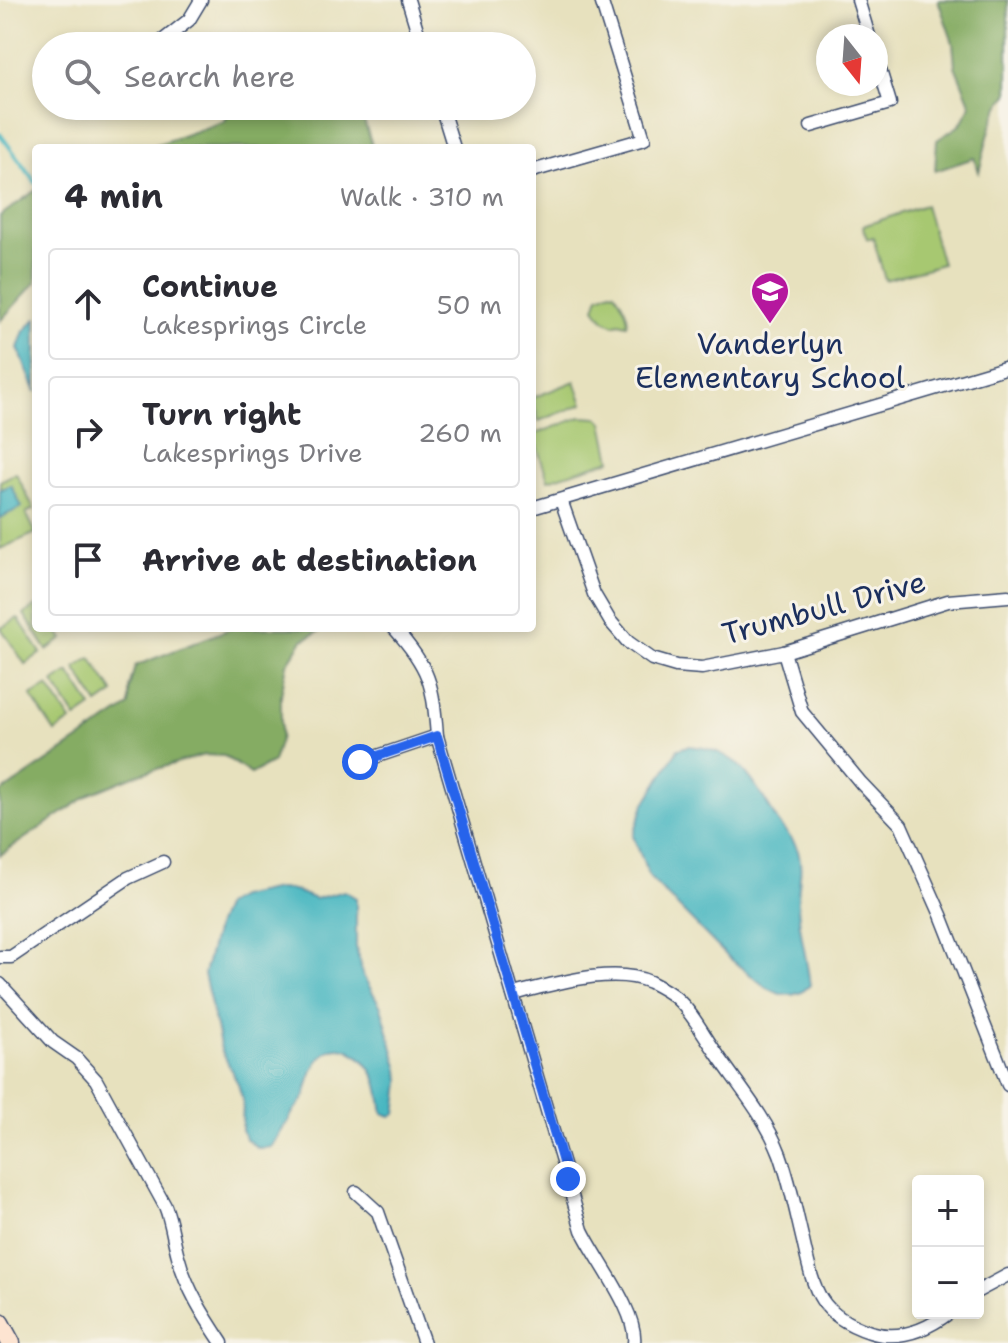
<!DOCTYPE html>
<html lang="en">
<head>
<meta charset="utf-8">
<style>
	body { margin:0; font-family:"Shantell Sans",sans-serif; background:#f7f7f7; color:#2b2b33 }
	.controls { position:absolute; right:24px; bottom:24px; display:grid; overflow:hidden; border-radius:8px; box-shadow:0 4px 12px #0003 }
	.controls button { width:72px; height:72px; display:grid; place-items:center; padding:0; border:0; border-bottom:2px solid #e1e1e2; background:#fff; color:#2b2b33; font:40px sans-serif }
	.compass { position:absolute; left:816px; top:24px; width:72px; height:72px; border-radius:50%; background:#fff; box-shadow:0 4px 12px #0003; rotate:163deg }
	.stop { position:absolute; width:24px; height:24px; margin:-18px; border:6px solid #2563eb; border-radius:50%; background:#fff }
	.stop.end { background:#2563eb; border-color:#fff; box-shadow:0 2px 8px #0008 }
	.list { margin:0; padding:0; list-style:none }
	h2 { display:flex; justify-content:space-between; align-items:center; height:104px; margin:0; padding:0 32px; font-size:34px }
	h2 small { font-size:26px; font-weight:400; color:#7c7c81 }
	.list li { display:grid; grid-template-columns:52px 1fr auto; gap:24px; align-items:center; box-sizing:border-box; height:112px; margin:0 16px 16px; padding:0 16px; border:2px solid #e1e1e2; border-radius:8px }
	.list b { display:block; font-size:30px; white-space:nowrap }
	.list p { margin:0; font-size:26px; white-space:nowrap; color:#7c7c81 }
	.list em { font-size:26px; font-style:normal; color:#7c7c81 }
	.icon { flex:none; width:44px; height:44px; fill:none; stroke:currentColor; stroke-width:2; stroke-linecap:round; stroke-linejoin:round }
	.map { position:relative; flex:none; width:1008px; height:1343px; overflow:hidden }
	.search { position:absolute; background:#fff; box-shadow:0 4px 12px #0003; left:32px; top:32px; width:504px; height:88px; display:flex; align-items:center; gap:20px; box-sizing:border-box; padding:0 28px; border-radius:44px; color:#7c7c81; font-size:30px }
	.panel { position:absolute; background:#fff; box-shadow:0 4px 12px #0003; left:32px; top:144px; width:504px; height:488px; border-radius:8px }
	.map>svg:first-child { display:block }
	.green { fill:#a7c871; stroke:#617c68; stroke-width:2 }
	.forest { fill:#85ac63; stroke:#506e60; stroke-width:2 }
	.water { fill:#48b7c1; stroke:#327390; stroke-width:2 }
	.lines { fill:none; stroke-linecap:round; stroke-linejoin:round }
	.stream { stroke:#48b7c1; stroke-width:4 }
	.street-casing { stroke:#3a4a6c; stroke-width:15 }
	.secondary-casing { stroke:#3a4a6c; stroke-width:21 }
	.street { stroke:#fff; stroke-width:12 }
	.secondary { stroke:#fde4d1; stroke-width:18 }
	.route { stroke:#2563eb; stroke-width:10 }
	.labels { text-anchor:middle; stroke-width:6; stroke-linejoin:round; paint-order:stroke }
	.poi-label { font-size:30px; fill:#1b2f5e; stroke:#f7f3e8 }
	.street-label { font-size:30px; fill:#1b2f5e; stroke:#f7f3e8 }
</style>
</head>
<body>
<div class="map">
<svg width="1008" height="1343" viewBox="0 0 1008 1343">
	<rect width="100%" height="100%" fill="#f7f3e8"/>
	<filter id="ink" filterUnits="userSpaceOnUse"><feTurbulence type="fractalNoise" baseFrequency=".0125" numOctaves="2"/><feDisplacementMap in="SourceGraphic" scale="16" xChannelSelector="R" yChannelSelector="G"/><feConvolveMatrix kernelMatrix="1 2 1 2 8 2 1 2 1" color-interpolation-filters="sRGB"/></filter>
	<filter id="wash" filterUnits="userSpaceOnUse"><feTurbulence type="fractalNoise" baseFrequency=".006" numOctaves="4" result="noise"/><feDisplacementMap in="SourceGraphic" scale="32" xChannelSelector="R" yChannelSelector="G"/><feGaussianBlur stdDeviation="1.8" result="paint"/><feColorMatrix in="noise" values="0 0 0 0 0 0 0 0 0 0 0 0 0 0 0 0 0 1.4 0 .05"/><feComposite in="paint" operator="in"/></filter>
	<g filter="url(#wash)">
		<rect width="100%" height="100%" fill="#e7e1be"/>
		<g class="green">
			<polygon points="925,205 942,264 885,280 873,237 867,239 863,226"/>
			<path d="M 611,291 L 615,292 C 621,300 630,316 627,325 L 619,323 L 614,325 L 604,320 L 595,308 L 599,296 Z"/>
			<polygon points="575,381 583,404 539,421 532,398"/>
			<polygon points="581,417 598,418 603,422 611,460 548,480 533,435"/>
			<polygon points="16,473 34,509 26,513 36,533 0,549 0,481"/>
			<polygon points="36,606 36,628 56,628 63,639 47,650 24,614"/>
			<polygon points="18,618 41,653 25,664 1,628"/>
			<polygon points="91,658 114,693 98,704 75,668"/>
			<polygon points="69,672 92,707 76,718 53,682"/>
			<polygon points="48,686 71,721 55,732 31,696"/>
		</g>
		<g class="forest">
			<path d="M 938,0 L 1008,0 L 1008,95 C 992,108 985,151 979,172 L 974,158 L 935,171 L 937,140 L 960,125 L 971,105 L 955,66 L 953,43 Z"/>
			<polygon points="232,106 359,106 373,148 147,148 225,121"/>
			<polygon points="36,190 36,282 0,321 0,216"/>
			<polygon points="232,628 325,628 303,640 287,664 281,695 281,736 273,762 251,774 224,756 204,755 136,775 92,793 0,855 0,793 129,706 129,688 135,666"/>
		</g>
		<g class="water">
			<polygon points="36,319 36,392 18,348 24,331"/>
			<polygon points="11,485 22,507 0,518 0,490"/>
			<path d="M 688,746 C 740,749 752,780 777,820 C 783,830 794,839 798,851 C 804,870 797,886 798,905 C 799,932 807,959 810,985 L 802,992 L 792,995 L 780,994 L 767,988 L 728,957 L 650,878 L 633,836 L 644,805 L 678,749 Z"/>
			<path d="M 277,889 L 293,890 L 315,899 L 344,891 L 356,898 L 356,947 L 362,974 L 381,1007 L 399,1070 L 400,1082 L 396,1114 L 391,1116 L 383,1113 C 381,1103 380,1086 375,1077 C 363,1054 337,1034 318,1061 C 310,1071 309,1084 305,1096 C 301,1106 290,1111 289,1121 C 281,1129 278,1139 271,1147 L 258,1148 L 245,1138 L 242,1130 L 243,1101 L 238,1084 L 221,1049 L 204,974 L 217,924 L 225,905 L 239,897 Z"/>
		</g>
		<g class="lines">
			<polyline class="stream" points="0,134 36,183"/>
		</g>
	</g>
	<g filter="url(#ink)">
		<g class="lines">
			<g class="street-casing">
				<g id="street">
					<polyline points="408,0 422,46"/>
					<polyline points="858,0 869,36"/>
					<polyline points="156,46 189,20 201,0"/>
					<polyline points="441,106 454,148"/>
					<polyline points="811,126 890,103 876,57"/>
					<polyline points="532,171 644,139 601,0"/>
					<polyline points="561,500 594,594 610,621 628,642 652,659 676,666 702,668 784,652 948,601 1008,596"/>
					<polyline points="532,508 1008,367"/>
					<path d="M 394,628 C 430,668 433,684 437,736 L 582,1230 C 596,1260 638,1312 634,1343"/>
					<polyline points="784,652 802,712 861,783 901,825 941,915 1008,1085"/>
					<polyline points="360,762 437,736"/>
					<polyline points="0,957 11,957 128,878 163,862"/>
					<path d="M 0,984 L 53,1042 L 76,1058 L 96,1080 L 165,1206 C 172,1223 173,1239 178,1256 C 186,1288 204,1316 222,1343"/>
					<path d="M 513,994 C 552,985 612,965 650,982 C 658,986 669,992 676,998 C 692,1012 703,1034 715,1051 C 737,1084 766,1117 780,1154 C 790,1182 796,1212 803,1241 C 814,1290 818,1315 870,1332 C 898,1341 926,1330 949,1313"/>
					<polyline points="356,1192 378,1212 424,1343"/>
					<polyline points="978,1291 1008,1275"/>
				</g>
			</g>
			<g class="secondary-casing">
				<polyline id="secondary" points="0,1323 11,1343"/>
			</g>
			<use href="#street" class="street"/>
			<use href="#secondary" class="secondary"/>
		</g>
	</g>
	<g class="lines" filter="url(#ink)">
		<polyline class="route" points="360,762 437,736 568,1179"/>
	</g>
	<defs>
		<g id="school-pin" transform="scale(2)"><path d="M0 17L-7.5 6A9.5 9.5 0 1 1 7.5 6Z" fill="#b5179e" stroke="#f7f3e8"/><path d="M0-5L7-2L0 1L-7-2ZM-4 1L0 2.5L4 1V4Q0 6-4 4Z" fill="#fff"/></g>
	</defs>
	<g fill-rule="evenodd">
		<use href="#school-pin" x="770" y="291"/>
	</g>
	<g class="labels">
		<g class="poi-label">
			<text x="770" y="354">Vanderlyn<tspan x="770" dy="34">Elementary School</tspan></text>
		</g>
		<g class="street-label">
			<text transform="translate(824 608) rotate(-15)" y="10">Trumbull Drive</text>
		</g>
	</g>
</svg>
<div class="controls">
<button>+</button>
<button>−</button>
</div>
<svg class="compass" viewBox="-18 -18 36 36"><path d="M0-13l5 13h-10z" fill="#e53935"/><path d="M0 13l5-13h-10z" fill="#7c7c81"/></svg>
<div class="stop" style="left:360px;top:762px"></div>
<div class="stop end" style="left:568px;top:1179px"></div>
<div class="search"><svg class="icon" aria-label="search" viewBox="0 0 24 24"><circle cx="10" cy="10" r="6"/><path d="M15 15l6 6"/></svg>Search here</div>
<section class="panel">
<h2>4 min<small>Walk · 310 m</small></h2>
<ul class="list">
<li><svg class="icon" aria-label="ahead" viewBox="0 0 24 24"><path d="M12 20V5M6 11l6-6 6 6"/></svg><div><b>Continue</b><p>Lakesprings Circle</p></div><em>50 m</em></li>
<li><svg class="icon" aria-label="right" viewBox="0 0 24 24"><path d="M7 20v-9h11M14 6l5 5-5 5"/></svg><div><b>Turn right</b><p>Lakesprings Drive</p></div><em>260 m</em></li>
<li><svg class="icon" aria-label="arrive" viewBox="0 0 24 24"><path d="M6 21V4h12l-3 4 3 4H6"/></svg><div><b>Arrive at destination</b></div></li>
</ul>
</section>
</div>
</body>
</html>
